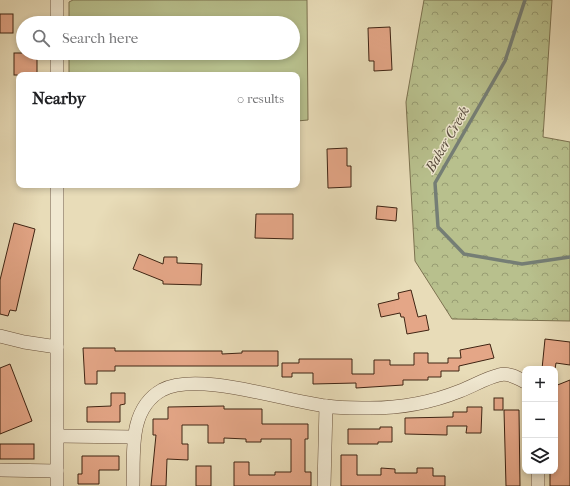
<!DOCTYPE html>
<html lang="en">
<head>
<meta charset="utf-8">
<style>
	body { margin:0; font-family:"IM FELL French Canon",serif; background:#f2f2f2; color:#202124 }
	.controls { position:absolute; right:12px; bottom:12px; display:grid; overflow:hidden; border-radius:8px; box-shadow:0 2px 6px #0003 }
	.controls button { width:36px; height:36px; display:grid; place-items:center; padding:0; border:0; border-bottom:1px solid #e0e0e0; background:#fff; color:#202124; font:20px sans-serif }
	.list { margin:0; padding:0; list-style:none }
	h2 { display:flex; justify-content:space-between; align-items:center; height:52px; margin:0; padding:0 16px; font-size:17px }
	h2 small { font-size:13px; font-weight:400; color:#757577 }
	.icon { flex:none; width:22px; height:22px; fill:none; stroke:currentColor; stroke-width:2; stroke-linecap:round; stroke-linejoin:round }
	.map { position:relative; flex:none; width:570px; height:486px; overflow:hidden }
	.search { position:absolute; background:#fff; box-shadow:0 2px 6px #0003; left:16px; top:16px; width:284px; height:44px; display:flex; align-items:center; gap:10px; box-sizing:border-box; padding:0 14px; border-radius:22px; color:#757577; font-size:15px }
	.panel { position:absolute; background:#fff; box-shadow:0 2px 6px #0003; left:16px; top:72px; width:284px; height:116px; border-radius:8px }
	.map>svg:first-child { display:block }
	.green { fill:#b8c08d; stroke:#7c7250 }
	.forest { fill:url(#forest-crowns); stroke:#7c7250 }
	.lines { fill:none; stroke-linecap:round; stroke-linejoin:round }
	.stream { stroke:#757e75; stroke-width:3.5 }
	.building { fill:#e4a687; stroke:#3f2413 }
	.minor-casing { stroke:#69523c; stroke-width:14 }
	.minor { stroke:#f0e8d1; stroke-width:13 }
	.labels { text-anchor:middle; stroke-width:3; stroke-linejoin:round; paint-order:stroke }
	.water-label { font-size:14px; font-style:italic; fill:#564a3c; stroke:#f0e8d1 }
</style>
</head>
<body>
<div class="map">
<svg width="570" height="486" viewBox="0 0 570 486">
	<defs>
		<pattern id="forest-crowns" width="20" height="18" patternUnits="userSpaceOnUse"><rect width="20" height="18" fill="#b8c08d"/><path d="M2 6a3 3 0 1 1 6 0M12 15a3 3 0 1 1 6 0" fill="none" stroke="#979c72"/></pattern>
	</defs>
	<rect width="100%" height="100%" fill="#e8dcb8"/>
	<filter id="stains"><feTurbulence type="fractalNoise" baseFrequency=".005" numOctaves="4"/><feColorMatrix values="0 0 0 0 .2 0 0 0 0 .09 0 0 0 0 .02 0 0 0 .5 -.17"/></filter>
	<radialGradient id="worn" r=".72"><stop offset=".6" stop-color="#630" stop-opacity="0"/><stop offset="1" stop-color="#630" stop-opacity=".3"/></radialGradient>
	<polygon class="green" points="73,0 307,0 308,120 297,121 297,75 69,75 69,53 293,53 293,23 69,23 69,2"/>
	<polygon class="forest" points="424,0 552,0 543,137 570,142 570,321 452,319 415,261 406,102"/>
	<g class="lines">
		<polyline class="stream" points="525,0 505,61 435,183 438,227 464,254 522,264 570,257"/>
	</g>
	<g class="building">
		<rect x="0" y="14" width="13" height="19"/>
		<polygon points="390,27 392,70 374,71 374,61 369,61 368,28"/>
		<rect x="14" y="53" width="23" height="22"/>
		<polygon points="347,148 347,166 351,166 351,187 328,188 327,149"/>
		<polygon points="377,206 397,208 396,221 376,219"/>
		<polygon points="256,214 293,214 293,239 255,238"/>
		<polygon points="14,223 35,229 16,311 10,310 8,316 0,314 0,280"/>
		<polygon points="139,254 163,264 164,257 177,257 177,263 202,264 201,285 163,284 163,281 133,269"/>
		<polygon points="411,290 418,317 426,315 429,330 407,334 404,317 401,317 400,313 381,317 378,304 399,299 398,293"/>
		<polygon points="545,339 570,342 570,365 556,363 555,369 542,369"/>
		<polygon points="490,344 494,358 459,366 459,371 441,371 441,377 428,377 428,380 403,380 403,385 356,388 356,383 313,384 313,373 292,373 292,377 282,377 282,363 299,363 299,359 352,359 352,374 374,374 374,360 390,360 390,365 414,365 414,353 428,353 428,363 448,363 448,358 461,358 460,350"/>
		<polygon points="83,348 115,348 115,351 222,351 222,354 242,353 242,351 278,351 278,366 115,366 115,371 97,371 97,384 85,384"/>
		<polygon points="10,364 32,421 0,434 0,368"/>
		<polygon points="570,380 570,486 550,486 550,472 555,472 555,386"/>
		<polygon points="111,393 125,393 125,404 120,405 120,422 87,422 87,407 111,406"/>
		<rect x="494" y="398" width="9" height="12"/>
		<polygon points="224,406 224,409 262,409 262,424 308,424 308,439 305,439 305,472 311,472 311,486 234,486 234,462 249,462 249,475 275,475 275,472 291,472 291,439 261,439 261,442 246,442 246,439 224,438 224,443 208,443 208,425 182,425 182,444 188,444 188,460 167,459 166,486 151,486 156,435 153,435 153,419 168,419 168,407"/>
		<polygon points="467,407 482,407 481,433 466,433 467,426 447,426 447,435 405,434 405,418 453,417 453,412 467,412"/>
		<polygon points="504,410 519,410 520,486 506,486"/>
		<polygon points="380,427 392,427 392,442 378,442 378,444 348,444 348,429 380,429"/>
		<rect x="0" y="444" width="34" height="15"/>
		<polygon points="341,455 357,455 357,475 381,475 381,468 395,469 395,473 417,473 417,468 433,468 433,476 445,476 445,486 341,486"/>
		<polygon points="82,456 119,456 119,470 99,470 99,484 78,484 78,474 82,474"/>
		<rect x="196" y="466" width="15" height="20"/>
	</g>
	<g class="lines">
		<g class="minor-casing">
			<g id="minor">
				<polyline points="57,0 57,23"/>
				<polyline points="57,53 57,75"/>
				<polyline points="0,336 24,342 57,347"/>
				<polyline points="58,436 134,437"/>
				<polyline points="0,470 57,471"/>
				<polyline points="57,486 57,185"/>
				<path d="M 133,486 C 134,453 128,409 162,390 C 198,371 285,401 326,406 C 338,408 350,408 362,408 C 395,409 430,403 460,391 C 473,386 486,378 499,375 C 508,372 518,378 525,382"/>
				<polyline points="324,486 326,406"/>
				<polyline points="538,486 538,471"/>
			</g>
		</g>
		<use href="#minor" class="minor"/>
	</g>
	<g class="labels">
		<g class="water-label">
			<text transform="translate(447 139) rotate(-60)" y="5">Baker Creek</text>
		</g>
	</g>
	<rect width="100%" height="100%" filter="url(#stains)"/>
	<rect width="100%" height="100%" fill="url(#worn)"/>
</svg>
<div class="controls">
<button>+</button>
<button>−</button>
<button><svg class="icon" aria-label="layers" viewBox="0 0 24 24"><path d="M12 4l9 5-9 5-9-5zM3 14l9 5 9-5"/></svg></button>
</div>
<div class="search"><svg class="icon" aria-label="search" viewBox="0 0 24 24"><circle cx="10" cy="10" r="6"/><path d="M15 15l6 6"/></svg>Search here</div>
<section class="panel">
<h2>Nearby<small>0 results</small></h2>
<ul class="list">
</ul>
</section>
</div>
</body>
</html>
